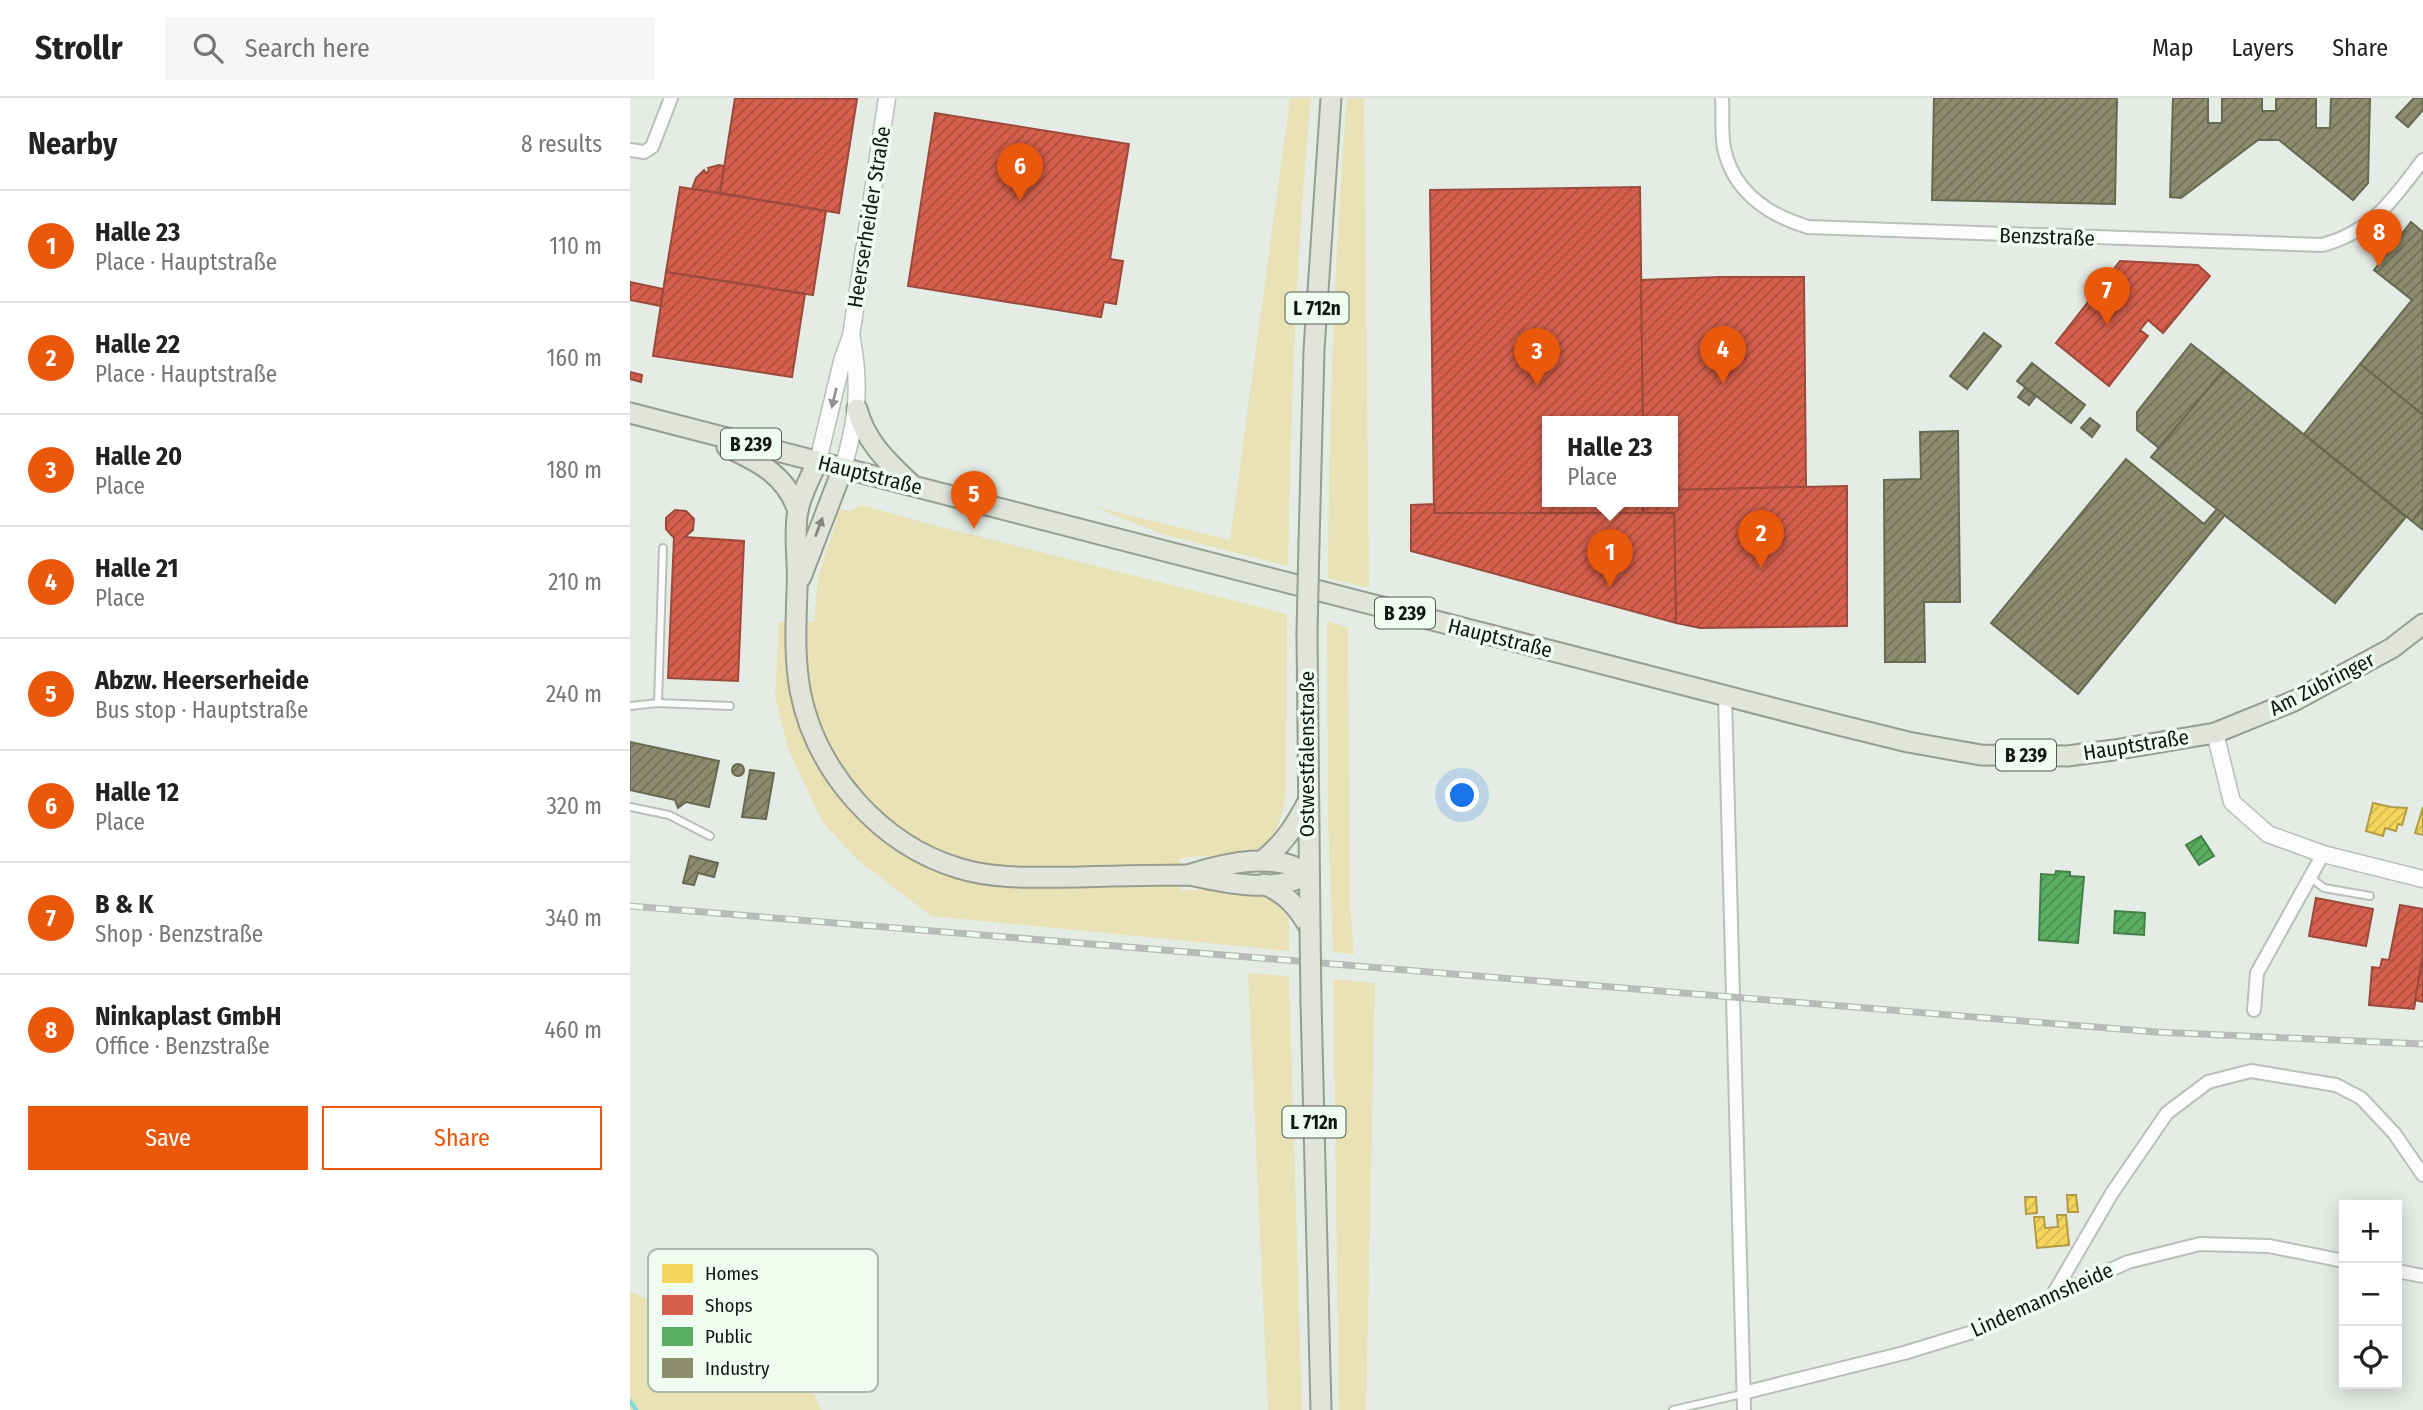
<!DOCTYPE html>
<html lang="en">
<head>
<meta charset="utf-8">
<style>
	body { margin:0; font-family:"Fira Sans Condensed",sans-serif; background:#f6f6f6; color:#222 }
	.controls { position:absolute; right:21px; bottom:21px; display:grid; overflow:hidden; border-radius:0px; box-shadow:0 4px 18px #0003 }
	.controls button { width:63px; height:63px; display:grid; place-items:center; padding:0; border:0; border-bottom:2px solid #e0e0e0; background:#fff; color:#222; font:35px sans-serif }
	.you { position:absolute; left:833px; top:698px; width:24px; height:24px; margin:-18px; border:5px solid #fff; border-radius:50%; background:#1a73e8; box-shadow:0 0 0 10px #1a73e833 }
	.badge { display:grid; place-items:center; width:46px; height:46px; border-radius:50%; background:#ea580c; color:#fff; font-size:23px; font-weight:700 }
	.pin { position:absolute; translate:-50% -58px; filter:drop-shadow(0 2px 4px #0008) }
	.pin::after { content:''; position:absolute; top:37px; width:24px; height:21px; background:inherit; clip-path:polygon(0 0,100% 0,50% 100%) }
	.popup { position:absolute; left:912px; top:318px; width:136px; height:91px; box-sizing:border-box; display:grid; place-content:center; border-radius:0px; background:#fff; filter:drop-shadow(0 2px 5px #0005); font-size:23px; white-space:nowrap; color:#767676 }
	.popup b { font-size:26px; color:#222 }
	.popup::after { content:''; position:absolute; left:50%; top:100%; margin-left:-14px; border:14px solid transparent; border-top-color:#fff }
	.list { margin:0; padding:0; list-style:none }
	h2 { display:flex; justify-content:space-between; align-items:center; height:91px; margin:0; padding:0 28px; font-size:30px }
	h2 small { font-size:23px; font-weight:400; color:#767676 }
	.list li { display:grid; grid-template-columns:46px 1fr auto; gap:21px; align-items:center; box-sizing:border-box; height:112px; padding:0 28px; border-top:2px solid #e0e0e0 }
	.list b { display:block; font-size:26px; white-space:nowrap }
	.list p { margin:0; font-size:23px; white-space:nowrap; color:#767676 }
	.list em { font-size:23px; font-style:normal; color:#767676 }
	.actions { display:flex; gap:14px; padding:21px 28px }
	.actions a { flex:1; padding:16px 0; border:2px solid #ea580c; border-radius:0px; text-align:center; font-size:24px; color:#ea580c }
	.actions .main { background:#ea580c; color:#fff }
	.icon { flex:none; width:38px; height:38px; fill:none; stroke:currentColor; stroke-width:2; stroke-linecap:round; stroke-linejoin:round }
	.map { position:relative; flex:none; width:1793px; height:1312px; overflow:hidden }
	header { display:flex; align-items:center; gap:42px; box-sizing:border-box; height:98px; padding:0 35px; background:#fff; border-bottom:2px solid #e0e0e0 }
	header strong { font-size:33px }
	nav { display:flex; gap:38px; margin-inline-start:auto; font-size:24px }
	.search { width:490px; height:63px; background:#f6f6f6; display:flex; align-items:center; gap:18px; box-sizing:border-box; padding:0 24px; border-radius:0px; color:#767676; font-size:26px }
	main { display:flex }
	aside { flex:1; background:#fff }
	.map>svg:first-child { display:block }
	.grass { fill:#e9e2b6 }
	.homes { fill:url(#homes-hatch); stroke:#b19c46; stroke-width:2 }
	.shops { fill:url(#shops-hatch); stroke:#9b4a3b; stroke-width:2 }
	.public { fill:url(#public-hatch); stroke:#448049; stroke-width:2 }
	.industry { fill:url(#industry-hatch); stroke:#676952; stroke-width:2 }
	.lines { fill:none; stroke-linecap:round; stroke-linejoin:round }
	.stream { stroke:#84dada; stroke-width:4.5 }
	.service-casing { stroke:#babfba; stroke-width:10 }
	.minor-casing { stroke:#babfba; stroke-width:16 }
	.tertiary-casing { stroke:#babfba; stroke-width:19 }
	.primary-casing { stroke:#979d8f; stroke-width:23 }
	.service { stroke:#fbfcfb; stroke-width:6 }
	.minor { stroke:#fbfcfb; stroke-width:12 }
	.tertiary { stroke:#fbfcfb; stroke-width:16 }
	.primary { stroke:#e0e4db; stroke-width:19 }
	.rail-casing { stroke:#b9bbb9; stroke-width:7 }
	.rail { stroke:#effdf0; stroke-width:4.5; stroke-dasharray:13; stroke-linecap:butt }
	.primary-bridge-casing { stroke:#979d8f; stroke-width:23; stroke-linecap:butt }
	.primary-bridge { stroke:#e0e4db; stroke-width:19 }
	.oneway { fill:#929492 }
	.oneway2 { fill:#838780 }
	.labels { text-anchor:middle; stroke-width:7; stroke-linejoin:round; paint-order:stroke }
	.shield { fill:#effdf0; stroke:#545b54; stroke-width:2 }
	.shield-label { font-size:19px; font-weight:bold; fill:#111611 }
	.street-label { font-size:21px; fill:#111611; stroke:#effdf0 }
	.key { fill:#effdf0; stroke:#acb8ad; stroke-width:2 }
	.key-label { font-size:19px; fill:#111611 }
</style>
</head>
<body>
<header>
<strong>Strollr</strong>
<div class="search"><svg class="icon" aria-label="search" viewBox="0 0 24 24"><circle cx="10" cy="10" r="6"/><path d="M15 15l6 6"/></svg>Search here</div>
<nav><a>Map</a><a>Layers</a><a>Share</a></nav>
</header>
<main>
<aside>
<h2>Nearby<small>8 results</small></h2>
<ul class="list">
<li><span class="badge">1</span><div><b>Halle 23</b><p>Place · Hauptstraße</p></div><em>110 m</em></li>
<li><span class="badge">2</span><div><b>Halle 22</b><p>Place · Hauptstraße</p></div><em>160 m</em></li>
<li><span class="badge">3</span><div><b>Halle 20</b><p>Place</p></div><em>180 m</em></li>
<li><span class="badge">4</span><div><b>Halle 21</b><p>Place</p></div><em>210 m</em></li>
<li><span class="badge">5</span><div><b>Abzw. Heerserheide</b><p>Bus stop · Hauptstraße</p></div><em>240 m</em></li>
<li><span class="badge">6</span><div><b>Halle 12</b><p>Place</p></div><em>320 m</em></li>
<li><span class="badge">7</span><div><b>B &amp; K</b><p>Shop · Benzstraße</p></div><em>340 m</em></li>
<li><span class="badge">8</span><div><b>Ninkaplast GmbH</b><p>Office · Benzstraße</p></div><em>460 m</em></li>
</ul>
<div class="actions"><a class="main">Save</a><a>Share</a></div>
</aside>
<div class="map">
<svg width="1793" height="1312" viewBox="0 0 1793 1312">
	<defs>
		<pattern id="homes-hatch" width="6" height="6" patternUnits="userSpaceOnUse" patternTransform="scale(1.75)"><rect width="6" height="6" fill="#f6d55c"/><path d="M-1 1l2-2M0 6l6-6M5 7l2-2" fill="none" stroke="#d2b64f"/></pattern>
		<pattern id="shops-hatch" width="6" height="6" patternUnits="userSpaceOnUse" patternTransform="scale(1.75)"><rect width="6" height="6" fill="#d6604d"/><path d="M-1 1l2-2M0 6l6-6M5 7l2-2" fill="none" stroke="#ac4e3f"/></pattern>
		<pattern id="public-hatch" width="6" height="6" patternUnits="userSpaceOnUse" patternTransform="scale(1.75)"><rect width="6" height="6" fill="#5aae61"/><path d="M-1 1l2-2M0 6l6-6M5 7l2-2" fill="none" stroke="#498d4f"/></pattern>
		<pattern id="industry-hatch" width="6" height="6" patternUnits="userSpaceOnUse" patternTransform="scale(1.75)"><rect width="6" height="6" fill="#8c8c6e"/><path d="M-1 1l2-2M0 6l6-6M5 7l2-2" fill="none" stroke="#717159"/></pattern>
	</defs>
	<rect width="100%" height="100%" fill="#e5ece6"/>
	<g class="grass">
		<path d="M 660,0 L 681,0 C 666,155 661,312 658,468 L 532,436 L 462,408 L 600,442 Z"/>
		<path d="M 717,0 L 734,0 L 739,490 L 698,480 C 699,320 704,160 717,0 Z"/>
		<path d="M 231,407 L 303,427 L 657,516 L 656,691 C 647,771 612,753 550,760 L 551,792 C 579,793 648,784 658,819 C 660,830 659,842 659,853 L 301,818 L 228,762 L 193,725 L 158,651 L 145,599 L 149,524 L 184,524 L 188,479 L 210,411 L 219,413 Z"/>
		<polygon points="697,523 718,529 720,807 724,856 703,854 698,724"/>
		<polygon points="618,875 659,878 672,1312 638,1312"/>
		<polygon points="703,881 745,885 736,1312 709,1312"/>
		<polygon points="0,1193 109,1242 183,1293 191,1312 0,1312"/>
	</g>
	<g class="homes">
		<polygon points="1743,705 1761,709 1777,710 1772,727 1768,726 1766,733 1755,730 1753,738 1736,733"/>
		<polygon points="1793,709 1793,737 1785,735"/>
		<polygon points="1437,1097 1446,1097 1448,1114 1438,1114"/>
		<polygon points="1395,1099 1406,1099 1407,1115 1396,1116"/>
		<polygon points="1427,1117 1436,1117 1439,1147 1407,1150 1404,1119 1414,1119 1415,1130 1428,1129"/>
	</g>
	<g class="shops">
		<polygon points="105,0 227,1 209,115 90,95"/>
		<polygon points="305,15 499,46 480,161 493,163 486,206 474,204 471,219 278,188"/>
		<polygon points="89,67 94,68 90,95 62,91 66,80 74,72 76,75 79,73 78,70"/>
		<polygon points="50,89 196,113 183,197 36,174"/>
		<polygon points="1010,89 1013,323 917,323 917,403 1013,403 1013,415 804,415 800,92"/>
		<polygon points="1490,163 1568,167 1580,178 1533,235 1518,222 1510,232 1518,238 1479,288 1426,245"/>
		<polygon points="36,174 175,196 162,279 23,258"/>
		<polygon points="1090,179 1174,179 1176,389 1043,392 1043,323 1013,323 1011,182"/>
		<polygon points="0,184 33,191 31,208 0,202"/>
		<polygon points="0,274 12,277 11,284 0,281"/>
		<polygon points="1217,388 1217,528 1070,530 1046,525 1044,415 1013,415 1013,403 1043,403 1043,392"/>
		<polygon points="805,406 804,415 1044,415 1046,525 781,453 781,407"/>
		<polygon points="45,412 56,413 64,421 63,432 55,439 114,443 108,583 38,580 44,440 36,431 36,420"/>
		<polygon points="1686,800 1743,811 1736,848 1679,838"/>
		<polygon points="1770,807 1793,811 1793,858 1784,911 1739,907 1742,869 1750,870 1752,861 1759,862"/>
		<polygon points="1793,858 1793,904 1785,902"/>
	</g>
	<g class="public">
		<polygon points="1571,738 1584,758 1569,767 1556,747"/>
		<polygon points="1426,773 1440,774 1440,778 1454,779 1448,845 1409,842 1411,776 1425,777"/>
		<polygon points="1485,813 1515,815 1514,837 1484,835"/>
	</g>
	<g class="industry">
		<polygon points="1304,0 1487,0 1485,106 1302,102"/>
		<polygon points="1543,0 1578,0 1578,25 1592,25 1592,0 1632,0 1632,13 1646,13 1646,0 1686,0 1686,30 1700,30 1701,0 1740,0 1738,85 1723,102 1649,42 1628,42 1551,100 1540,99"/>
		<polygon points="1784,0 1793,0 1793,12 1778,29 1766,19"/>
		<polygon points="1781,124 1793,134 1793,317 1730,266 1782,202 1744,172"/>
		<polygon points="1354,235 1371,248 1337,291 1320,278"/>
		<polygon points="1561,246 1594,272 1529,350 1507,332 1507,314"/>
		<polygon points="1402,265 1455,307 1441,325 1387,283"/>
		<polygon points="1730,266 1793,317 1793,409 1782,423 1674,336"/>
		<polygon points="1594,272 1776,419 1705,505 1521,359"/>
		<polygon points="1395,290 1406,298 1399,307 1388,299"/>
		<polygon points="1460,320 1470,328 1462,339 1451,330"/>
		<polygon points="1328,333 1330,504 1294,504 1295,564 1255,564 1254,382 1291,381 1290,334"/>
		<polygon points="1496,361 1574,426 1587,411 1595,417 1448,596 1361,525"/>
		<polygon points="1793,409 1793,432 1782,423"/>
		<polygon points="0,644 89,663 79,709 56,704 48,710 45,702 0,692"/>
		<circle cx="108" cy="672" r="6"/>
		<polygon points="120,672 144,675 136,721 112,719"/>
		<polygon points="60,758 88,765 84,779 68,775 64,787 53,785"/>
	</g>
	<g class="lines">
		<polyline class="stream" points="0,1303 6,1312"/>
		<g class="service-casing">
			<g id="service">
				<polyline points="28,605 33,450"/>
				<polyline points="0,608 28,605 100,608"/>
				<polyline points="0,709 39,717 80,738"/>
				<polyline points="1681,780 1694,790 1740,798"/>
				<polyline points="1043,1312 1112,1296"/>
			</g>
		</g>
		<g class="minor-casing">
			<g id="minor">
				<path d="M 1092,0 C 1093,16 1091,34 1094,50 C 1103,93 1138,117 1178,129 L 1692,147 C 1742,134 1763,101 1793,62"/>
				<polyline points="0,52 14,54 22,49 41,0"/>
				<polyline points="1095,598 1114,1312"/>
				<polyline points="1624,912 1627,875 1693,756"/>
				<polyline points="1767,1173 1793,1178"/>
				<polyline points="1421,1200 1482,1095 1537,1015 1578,984 1621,973 1706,987 1731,1000 1764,1035 1793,1077"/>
				<polyline points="1113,1295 1274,1255 1346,1233 1498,1164 1570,1146 1639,1148 1714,1163"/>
			</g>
		</g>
		<g class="tertiary-casing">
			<g id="tertiary">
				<polyline points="188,363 212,263 221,238 257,0"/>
				<path d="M 213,370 C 227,322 231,290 222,241"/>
				<polyline points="1585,635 1602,704 1638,736 1693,756 1793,781"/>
			</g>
		</g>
		<g class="primary-casing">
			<g id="primary">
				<path d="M 227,311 C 236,345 258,364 282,387"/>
				<polyline points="0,315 1209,627 1278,644 1351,657 1437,658 1484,652 1585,635 1664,603 1762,550 1793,526"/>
				<path d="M 97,349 C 129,364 156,377 168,413"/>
				<path d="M 188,363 C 180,379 172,395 168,412 C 163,438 169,465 167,492 C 166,526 164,558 170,592 C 185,672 249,746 328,770 C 366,782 408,779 448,779 C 485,778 523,777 560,777 C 595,785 646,796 678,776"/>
				<polyline points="679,445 684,252 701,0"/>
				<polyline points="171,479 213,370"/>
				<polyline points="677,536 680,829"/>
				<path d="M 632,763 C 652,747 664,730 676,707"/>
				<path d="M 561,776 C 596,765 647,753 678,776"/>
				<path d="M 634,786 C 656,796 667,808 679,829"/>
				<polyline points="681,904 691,1312"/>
			</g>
		</g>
		<use href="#service" class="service"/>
		<use href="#minor" class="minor"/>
		<use href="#tertiary" class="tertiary"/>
		<use href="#primary" class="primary"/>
		<g class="rail-casing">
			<polyline id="rail" points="0,808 1526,934 1793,946"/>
		</g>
		<use href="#rail" class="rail"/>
		<g class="primary-bridge-casing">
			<g id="primary-bridge">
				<polyline points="677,536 679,445"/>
				<polyline points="680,829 681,904"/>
			</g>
		</g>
		<use href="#primary-bridge" class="primary-bridge"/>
	</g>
	<defs><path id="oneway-solid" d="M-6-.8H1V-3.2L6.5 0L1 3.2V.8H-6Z" transform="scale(1.75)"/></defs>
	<use class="oneway" href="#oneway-solid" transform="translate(204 300) rotate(103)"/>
	<use class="oneway2" href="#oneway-solid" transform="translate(189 429) rotate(-69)"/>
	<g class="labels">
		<g class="shield">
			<rect x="655.5" y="194.5" width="63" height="31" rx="5"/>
			<rect x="91" y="330.5" width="60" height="31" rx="5"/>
			<rect x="745" y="499.5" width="60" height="31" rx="5"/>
			<rect x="1366" y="641.5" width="60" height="31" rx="5"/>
			<rect x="652.5" y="1008.5" width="63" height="31" rx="5"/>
		</g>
		<g class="shield-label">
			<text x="687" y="217">L 712n</text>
			<text x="121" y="353">B 239</text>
			<text x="775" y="522">B 239</text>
			<text x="1396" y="664">B 239</text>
			<text x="684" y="1031">L 712n</text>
		</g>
		<g class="street-label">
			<text transform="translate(239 119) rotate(-81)" y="7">Heerserheider Straße</text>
			<text transform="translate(1417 139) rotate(2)" y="7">Benzstraße</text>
			<text transform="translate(240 377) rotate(14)" y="7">Hauptstraße</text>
			<text transform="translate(870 540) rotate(14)" y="7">Hauptstraße</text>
			<text transform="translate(1692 586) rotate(-27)" y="7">Am Zubringer</text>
			<text transform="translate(1506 647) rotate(-9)" y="7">Hauptstraße</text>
			<text transform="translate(677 656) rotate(-90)" y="7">Ostwestfalenstraße</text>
			<text transform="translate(1412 1202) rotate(-24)" y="7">Lindemannsheide</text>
		</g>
	</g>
	<rect x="18" y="1151" width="230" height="143" rx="10" class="key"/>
	<rect x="32" y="1166" width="31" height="19" fill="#f6d55c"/>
	<rect x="32" y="1197" width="31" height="20" fill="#d6604d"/>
	<rect x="32" y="1229" width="31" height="19" fill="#5aae61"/>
	<rect x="32" y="1260" width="31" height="20" fill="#8c8c6e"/>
	<g class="key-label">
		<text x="75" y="1182">Homes</text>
		<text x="75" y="1214">Shops</text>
		<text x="75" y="1245">Public</text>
		<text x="75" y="1277">Industry</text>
	</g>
</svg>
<div class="controls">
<button>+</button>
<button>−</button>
<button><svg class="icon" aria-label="locate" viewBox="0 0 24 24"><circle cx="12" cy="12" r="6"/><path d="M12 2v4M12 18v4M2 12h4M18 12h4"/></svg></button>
</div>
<div class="you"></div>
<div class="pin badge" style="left:980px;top:489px">1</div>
<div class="popup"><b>Halle 23</b>Place</div>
<div class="pin badge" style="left:1131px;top:470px">2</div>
<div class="pin badge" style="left:907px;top:288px">3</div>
<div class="pin badge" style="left:1093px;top:286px">4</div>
<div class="pin badge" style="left:344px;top:431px">5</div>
<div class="pin badge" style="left:390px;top:103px">6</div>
<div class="pin badge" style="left:1477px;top:227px">7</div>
<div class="pin badge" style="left:1749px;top:169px">8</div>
</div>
</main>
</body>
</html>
